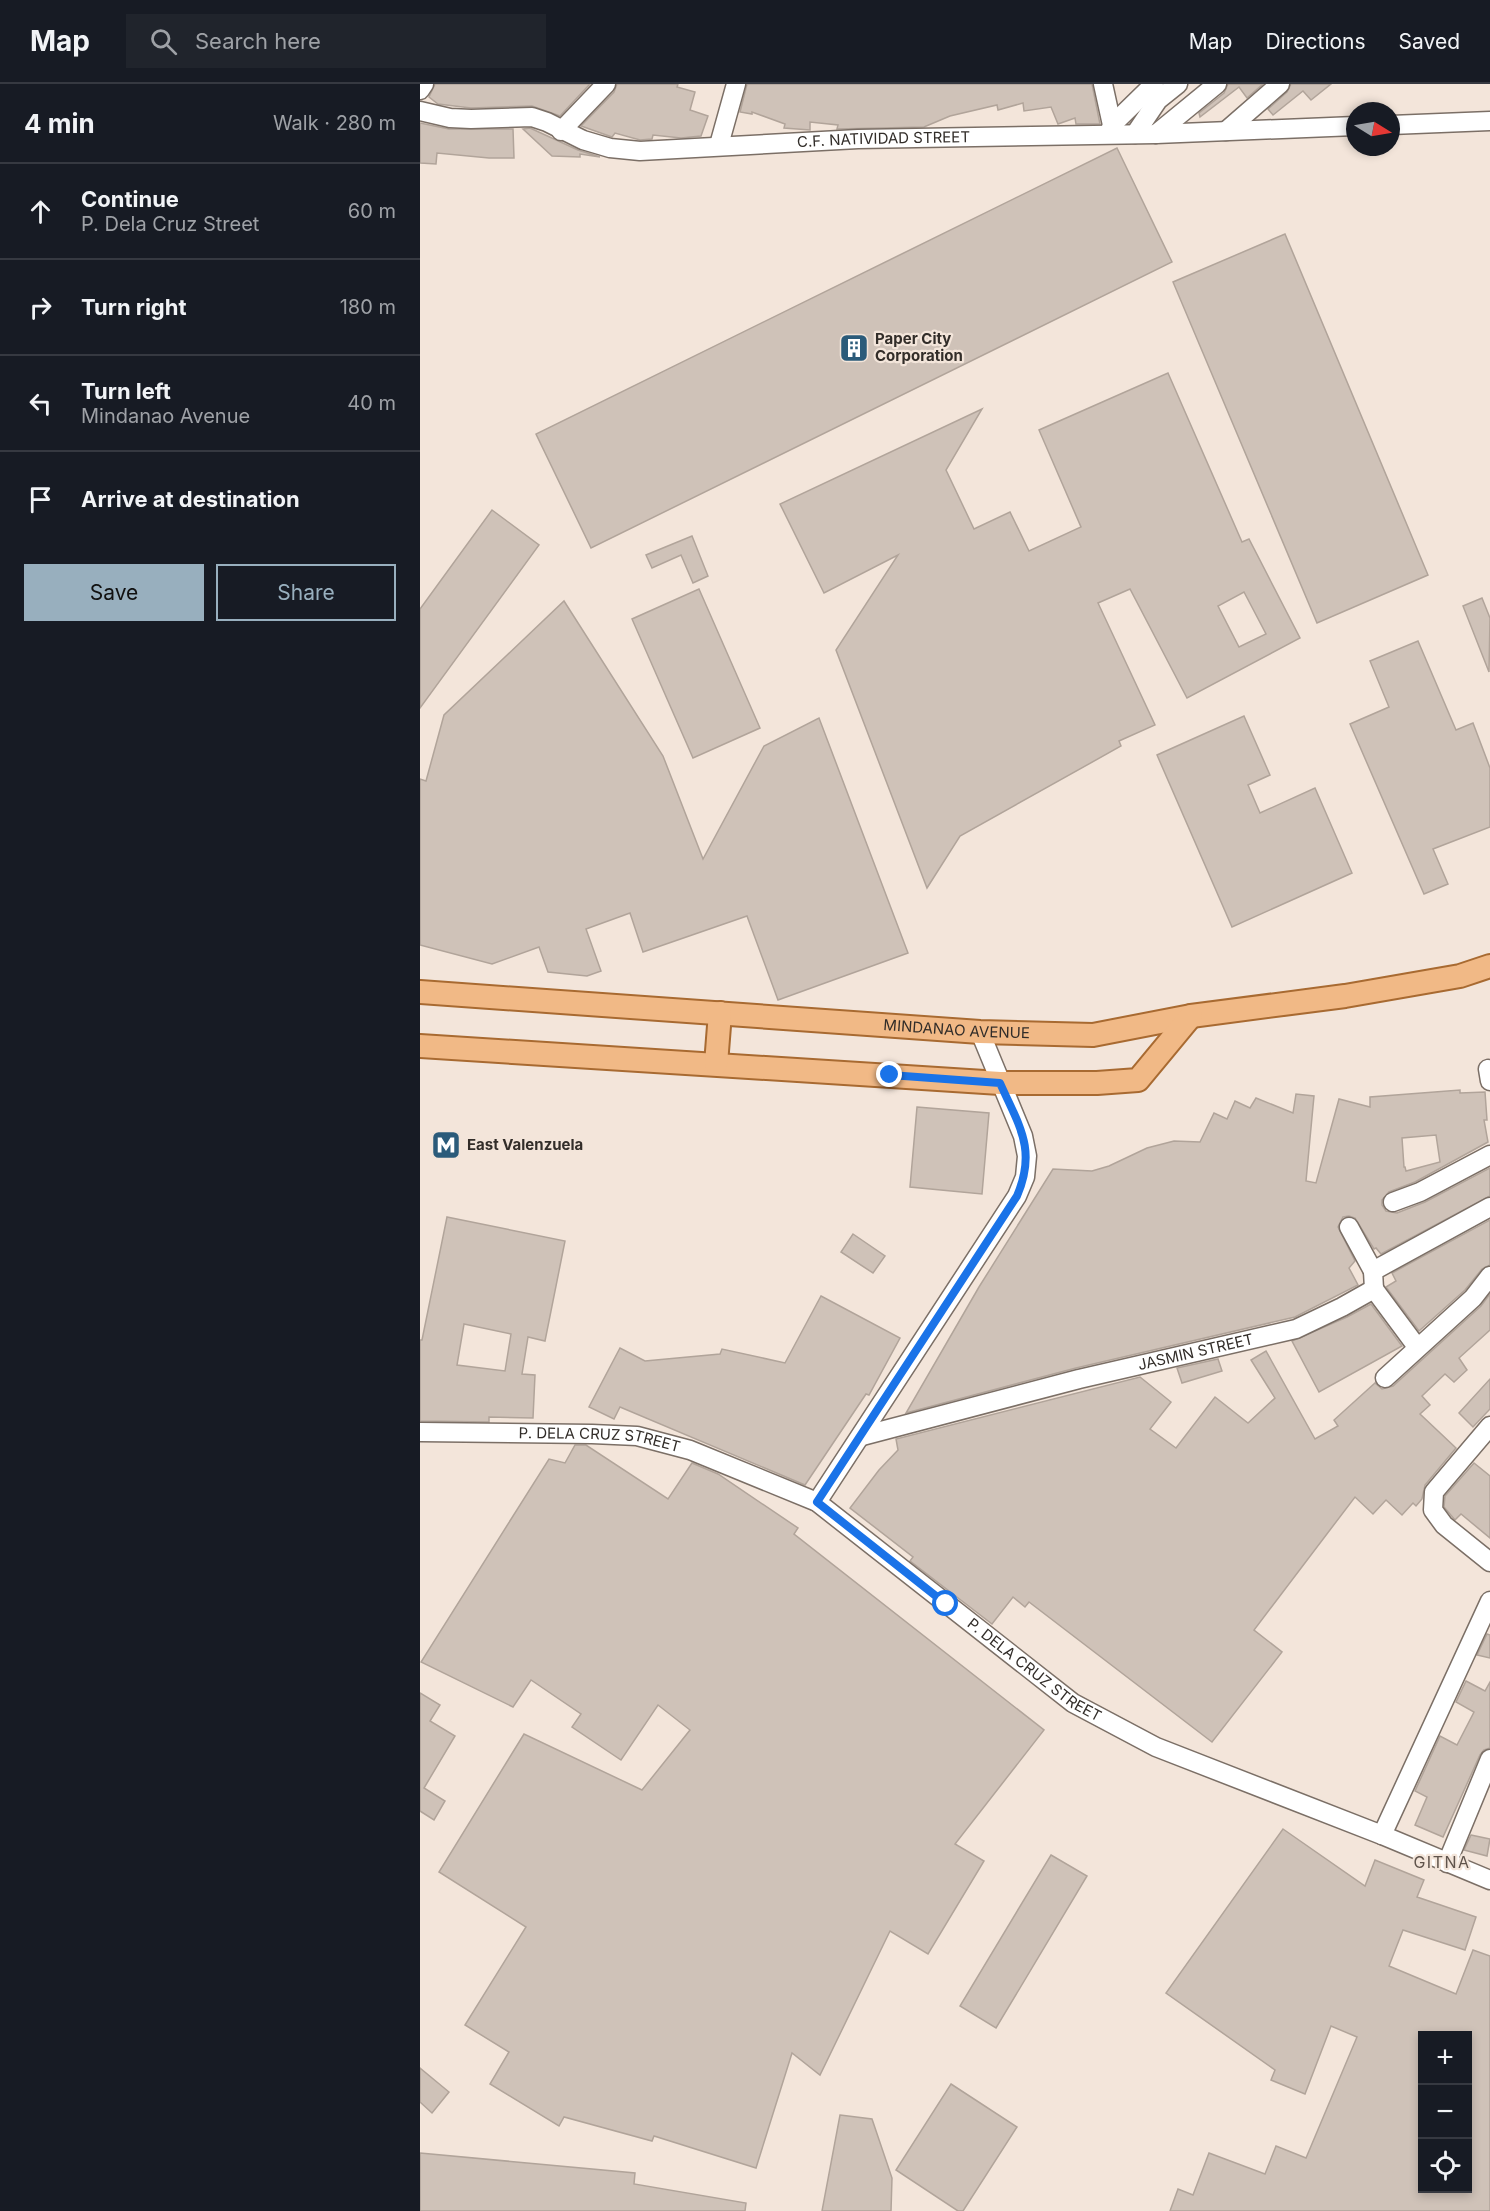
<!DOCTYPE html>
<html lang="en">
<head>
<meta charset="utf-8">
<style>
	body { margin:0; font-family:Inter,sans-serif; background:#20242c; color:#f1f3f6 }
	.controls { position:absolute; right:18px; bottom:18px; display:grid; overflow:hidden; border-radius:0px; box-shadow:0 3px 9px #0003 }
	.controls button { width:54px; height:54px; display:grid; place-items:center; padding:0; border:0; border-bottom:2px solid #363941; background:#171b24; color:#f1f3f6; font:30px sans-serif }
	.compass { position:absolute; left:926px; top:18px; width:54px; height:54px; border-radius:50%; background:#171b24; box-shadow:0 3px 9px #0003; rotate:101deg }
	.stop { position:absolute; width:18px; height:18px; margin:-14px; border:4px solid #1a73e8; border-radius:50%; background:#fff }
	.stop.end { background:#1a73e8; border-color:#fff; box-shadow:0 2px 6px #0008 }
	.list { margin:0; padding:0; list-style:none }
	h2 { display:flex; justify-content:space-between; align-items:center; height:78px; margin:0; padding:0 24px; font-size:26px }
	h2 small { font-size:20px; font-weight:400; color:#9ea1a6 }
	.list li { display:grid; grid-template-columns:39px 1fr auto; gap:18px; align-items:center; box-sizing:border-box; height:96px; padding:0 24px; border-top:2px solid #363941 }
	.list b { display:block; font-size:22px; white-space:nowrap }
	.list p { margin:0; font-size:20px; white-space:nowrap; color:#9ea1a6 }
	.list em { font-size:20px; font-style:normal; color:#9ea1a6 }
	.actions { display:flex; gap:12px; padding:18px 24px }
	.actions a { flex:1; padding:14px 0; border:2px solid #98afbe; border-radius:0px; text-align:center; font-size:21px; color:#98afbe }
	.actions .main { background:#98afbe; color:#111 }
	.icon { flex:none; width:33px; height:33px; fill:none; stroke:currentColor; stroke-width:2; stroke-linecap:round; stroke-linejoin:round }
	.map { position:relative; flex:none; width:1070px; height:2127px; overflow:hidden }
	header { display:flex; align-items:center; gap:36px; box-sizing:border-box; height:84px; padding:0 30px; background:#171b24; border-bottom:2px solid #363941 }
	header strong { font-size:28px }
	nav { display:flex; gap:33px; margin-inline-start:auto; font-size:21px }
	.search { width:420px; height:54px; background:#20242c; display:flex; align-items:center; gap:15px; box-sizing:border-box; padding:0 21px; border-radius:0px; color:#9ea1a6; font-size:22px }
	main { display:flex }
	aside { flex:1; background:#171b24 }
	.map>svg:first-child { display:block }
	.building { fill:#cfc2b8; stroke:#b1a49a; stroke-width:1.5; fill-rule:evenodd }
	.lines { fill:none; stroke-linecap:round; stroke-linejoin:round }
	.minor-casing { stroke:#7b6f66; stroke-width:21 }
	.major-casing { stroke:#a86a31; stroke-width:26 }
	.minor { stroke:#fff; stroke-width:18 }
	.major { stroke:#f1b986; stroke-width:22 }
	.route { stroke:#1a73e8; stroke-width:8 }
	.labels { text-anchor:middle; stroke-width:4.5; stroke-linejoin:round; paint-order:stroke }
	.street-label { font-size:15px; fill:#322d29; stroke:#f3e5da }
	.poi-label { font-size:15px; font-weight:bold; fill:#322d29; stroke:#f3e5da; text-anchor:start }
	.neighbourhood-label { font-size:16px; letter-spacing:1.5px; fill:#5f534b; stroke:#f3e5da }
</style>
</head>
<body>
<header>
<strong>Map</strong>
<div class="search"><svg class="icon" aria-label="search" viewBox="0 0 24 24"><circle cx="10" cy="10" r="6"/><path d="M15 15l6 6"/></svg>Search here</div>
<nav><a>Map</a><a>Directions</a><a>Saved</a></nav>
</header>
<main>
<aside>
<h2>4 min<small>Walk · 280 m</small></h2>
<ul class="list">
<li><svg class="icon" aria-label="ahead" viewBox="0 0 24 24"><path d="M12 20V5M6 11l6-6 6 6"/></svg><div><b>Continue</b><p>P. Dela Cruz Street</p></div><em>60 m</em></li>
<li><svg class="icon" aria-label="right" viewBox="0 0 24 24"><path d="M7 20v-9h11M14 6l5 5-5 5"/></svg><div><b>Turn right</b></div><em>180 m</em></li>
<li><svg class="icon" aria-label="left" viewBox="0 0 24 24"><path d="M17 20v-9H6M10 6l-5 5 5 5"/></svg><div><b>Turn left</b><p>Mindanao Avenue</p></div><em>40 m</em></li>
<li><svg class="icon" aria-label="arrive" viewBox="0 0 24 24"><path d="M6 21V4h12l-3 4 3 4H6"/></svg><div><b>Arrive at destination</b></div></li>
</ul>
<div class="actions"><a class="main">Save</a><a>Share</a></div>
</aside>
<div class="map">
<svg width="1070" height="2127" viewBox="0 0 1070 2127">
	<rect width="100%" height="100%" fill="#f3e5da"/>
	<g class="building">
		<polygon points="15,0 170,0 140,32 112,22 51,24 18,20 9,13"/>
		<polygon points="197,0 258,0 257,3 275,8 270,26 288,32 281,52 261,54 233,51 232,55 220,56 195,49 192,53 161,42 194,8"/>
		<polygon points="327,0 672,0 680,40 656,40 655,34 638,40 631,23 604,27 603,19 578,26 577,21 530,32 504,43 417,45 418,41 390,38 390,46 364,44 365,40 332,28 332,30 320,28"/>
		<polygon points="808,0 843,0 827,14 819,3 780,33 779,29 804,9"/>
		<polygon points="871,0 911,0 891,16 883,7 853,31 848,25 867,8"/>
		<polygon points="0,39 29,45 93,45 94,74 69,74 17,69 16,80 0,79"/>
		<polygon points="110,44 158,66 180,73 160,70 160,73 132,72 103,45"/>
		<polygon points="697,64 752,178 171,464 116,350"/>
		<polygon points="865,150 1008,491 897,539 753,198"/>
		<path d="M 748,289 L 822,458 L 829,455 L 880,554 L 767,614 L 710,505 L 678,519 L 735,641 L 699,657 L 701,662 L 540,752 L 507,804 L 416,566 L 478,471 L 404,509 L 360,420 L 562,325 L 526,386 L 554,445 L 590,428 L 609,467 L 661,443 L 619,346 ZM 824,508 L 846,550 L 819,563 L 798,522 Z"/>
		<polygon points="72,426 119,461 0,624 0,525"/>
		<polygon points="272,452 288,492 273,499 261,471 232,484 226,471"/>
		<polygon points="279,505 340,644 273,674 212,535"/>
		<polygon points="1062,514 1070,534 1069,588 1043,522"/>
		<polygon points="144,517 243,672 283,775 344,662 399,634 488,869 358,916 327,832 223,868 210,829 166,845 181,887 167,892 128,888 119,863 72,880 0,861 0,695 6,697 24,631"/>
		<polygon points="998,557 1036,646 1053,639 1070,684 1070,743 1013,765 1028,800 1004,810 930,640 969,623 950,577"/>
		<polygon points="824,632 850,691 828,701 840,729 895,704 932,789 812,843 737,671"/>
		<path d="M 1040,1006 L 1040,1009 L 1065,1008 L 1067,1036 L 1064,1036 L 1068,1058 L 995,1098 L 969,1108 L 962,1116 L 962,1121 L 966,1127 L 977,1129 L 1005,1118 L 1070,1084 L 1070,1112 L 961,1170 L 956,1164 L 954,1165 L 935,1134 L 929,1132 L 923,1133 L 918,1143 L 935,1177 L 929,1184 L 938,1201 L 875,1233 L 656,1284 L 486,1329 L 559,1203 L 633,1085 L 672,1087 L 689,1082 L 727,1064 L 754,1057 L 780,1058 L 794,1029 L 807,1035 L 815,1017 L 830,1024 L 836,1014 L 873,1029 L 876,1010 L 894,1012 L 886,1097 L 896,1099 L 919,1015 L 950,1023 L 950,1013 ZM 1016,1051 L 1020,1078 L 986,1087 L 985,1083 L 984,1083 L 982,1054 Z"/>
		<polygon points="497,1023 569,1029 562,1110 490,1103"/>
		<path d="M 27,1133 L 145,1157 L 125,1257 L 108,1253 L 102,1290 L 115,1291 L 113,1334 L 69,1333 L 69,1338 L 0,1337 L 0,1256 L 2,1256 ZM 44,1240 L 91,1250 L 85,1287 L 37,1281 Z"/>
		<polygon points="1070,1136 1070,1181 1062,1185 1045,1206 999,1247 966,1203 976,1197 972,1189"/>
		<polygon points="433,1150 465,1172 453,1189 421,1168"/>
		<polygon points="1070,1210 1070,1246 1039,1274 1047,1286 1034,1298 1025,1290 1002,1312 1010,1321 1000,1330 1036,1364 1005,1401 1002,1415 996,1422 993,1419 982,1431 966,1416 953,1430 935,1413 834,1546 862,1568 792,1658 609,1518 605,1523 593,1513 572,1540 490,1477 493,1473 430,1424 459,1386 478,1366 476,1355 720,1293 751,1318 730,1345 756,1364 795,1313 828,1339 855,1314 831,1276 846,1267 895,1355 918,1342 914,1336 955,1299 962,1305 973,1302 1061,1222"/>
		<polygon points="401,1212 480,1254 449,1311 446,1310 385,1401 200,1323 194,1335 169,1323 200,1264 225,1277 300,1270 302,1265 365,1279"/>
		<polygon points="951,1220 982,1262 899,1308 872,1257 927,1233"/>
		<polygon points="798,1275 802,1287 762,1299 757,1284"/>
		<polygon points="1070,1295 1070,1325 1053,1343 1039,1329"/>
		<polygon points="155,1361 166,1361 248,1415 272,1379 298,1390 378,1444 374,1450 624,1646 535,1760 564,1777 508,1870 470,1847 400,1991 372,1969 336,2084 234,2052 232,2057 144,2033 139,2042 70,2000 89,1968 45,1941 106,1843 19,1788 104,1650 222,1706 270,1646 238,1621 201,1676 152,1643 161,1630 111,1596 93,1623 1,1578 129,1375 145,1379"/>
		<polygon points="1054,1379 1070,1392 1070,1454 1041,1430 1035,1436 1024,1423 1025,1412"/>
		<polygon points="1067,1550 1070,1551 1070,1574 1057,1571"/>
		<polygon points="1046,1597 1065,1607 1070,1598 1070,1664 1064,1666 1060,1671 1023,1753 995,1741 1007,1713 995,1707 1020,1652 1037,1661 1054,1628 1036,1618"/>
		<polygon points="0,1609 20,1621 10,1637 35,1652 4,1704 25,1717 14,1736 0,1727"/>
		<path d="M 863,1745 L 945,1802 L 955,1776 L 1004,1796 L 997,1813 L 1056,1833 L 1045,1866 L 983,1846 L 969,1882 L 1036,1910 L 1053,1866 L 1070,1872 L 1070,2127 L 750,2127 L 758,2105 L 773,2111 L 789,2069 L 845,2090 L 856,2062 L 886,2074 L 937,1953 L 911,1942 L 885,2010 L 851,1996 L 855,1986 L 746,1909 ZM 1002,1952 L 1047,1952 L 1047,2104 L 1002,2104 Z"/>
		<polygon points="1051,1751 1070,1755 1067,1772 1044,1766"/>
		<polygon points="631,1771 667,1792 576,1944 540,1922"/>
		<polygon points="0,1984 29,2008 12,2029 0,2018"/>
		<polygon points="531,2000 597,2043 543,2127 538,2127 476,2086"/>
		<polygon points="420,2031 452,2035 472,2094 471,2127 402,2127"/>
		<polygon points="0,2069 215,2089 214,2100 326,2119 325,2127 0,2127"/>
	</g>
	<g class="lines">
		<g class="minor-casing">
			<g id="minor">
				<polyline points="683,0 692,41 689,49"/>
				<polyline points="0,6 4,0"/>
				<path id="s1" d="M 0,27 L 30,34 L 51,35 L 112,33 L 127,38 L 163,56 L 190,64 L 220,67 L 438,55 L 736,50 L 935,42"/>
				<polyline points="692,41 734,0"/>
				<polyline points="971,41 1070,37"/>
				<polyline points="141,47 186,0"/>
				<polyline points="806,47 860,0"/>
				<polyline points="715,50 738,16 758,0"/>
				<polyline points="736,50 797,0"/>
				<polyline points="299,61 316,0"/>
				<polyline points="1068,985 1070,997"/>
				<polyline points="973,1118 1000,1108 1070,1071"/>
				<polyline points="929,1143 953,1187"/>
				<polyline points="954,1205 953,1187 1070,1123"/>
				<polyline points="954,1205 997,1263"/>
				<polyline points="965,1294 1053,1214 1070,1192"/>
				<polyline points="1070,1342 1014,1408 1013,1426 1024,1441 1070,1478"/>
				<path id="s2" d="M 0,1348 L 172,1350 L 217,1352 L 270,1366 L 397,1418 L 653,1619 L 736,1663 L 962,1751 L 1070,1796"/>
				<path id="s3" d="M 442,1352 L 659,1295 L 876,1245 L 922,1223 L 954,1205"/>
				<polyline points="397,1418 597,1112 605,1093 607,1072 603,1052 560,948"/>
				<polyline points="962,1751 1070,1517"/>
				<polyline points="1027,1779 1070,1675"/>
			</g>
		</g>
		<g class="major-casing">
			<g id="major">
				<path id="s4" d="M 0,908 L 560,948 L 673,951 L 771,932 L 925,912 L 1040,892 L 1070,882"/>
				<polyline points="0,962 580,999 677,999 718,996 771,932"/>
				<polyline points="296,980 300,929"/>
			</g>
		</g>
		<use href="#minor" class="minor"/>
		<use href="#major" class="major"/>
	</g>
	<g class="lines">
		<path class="route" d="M 470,991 L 580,999 C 599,1042 617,1065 597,1112 L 397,1418 L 526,1520"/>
	</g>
	<defs>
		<g id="building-square" transform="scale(1.5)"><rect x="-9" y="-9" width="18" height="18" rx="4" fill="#2b5b7a" stroke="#f3e5da"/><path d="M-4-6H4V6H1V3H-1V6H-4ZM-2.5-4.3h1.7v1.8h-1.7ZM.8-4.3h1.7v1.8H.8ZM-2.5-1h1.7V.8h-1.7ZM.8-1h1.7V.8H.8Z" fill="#fff"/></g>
		<g id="metro-square" transform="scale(1.5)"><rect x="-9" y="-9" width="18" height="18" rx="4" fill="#2b5b7a" stroke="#f3e5da"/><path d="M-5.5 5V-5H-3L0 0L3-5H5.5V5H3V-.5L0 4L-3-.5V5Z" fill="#fff"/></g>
	</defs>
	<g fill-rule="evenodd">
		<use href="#building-square" x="434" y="264"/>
		<use href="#metro-square" x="26" y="1061"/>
	</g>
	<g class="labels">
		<g class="street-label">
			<text dy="5" stroke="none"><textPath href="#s1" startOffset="471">C.F. NATIVIDAD STREET</textPath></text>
			<text dy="5" stroke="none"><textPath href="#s4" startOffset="538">MINDANAO AVENUE</textPath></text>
			<text dy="5" stroke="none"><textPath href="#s3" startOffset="344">JASMIN STREET</textPath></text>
			<text dy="5" stroke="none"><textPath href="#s2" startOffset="180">P. DELA CRUZ STREET</textPath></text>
			<text dy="5" stroke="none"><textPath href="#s2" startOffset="684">P. DELA CRUZ STREET</textPath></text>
		</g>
		<g class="poi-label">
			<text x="455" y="260">Paper City<tspan x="455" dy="17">Corporation</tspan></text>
			<text x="47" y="1066">East Valenzuela</text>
		</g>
		<g class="neighbourhood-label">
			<text x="1022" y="1784">GITNA</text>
		</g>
	</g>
</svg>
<div class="controls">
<button>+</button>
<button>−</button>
<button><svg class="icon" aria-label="locate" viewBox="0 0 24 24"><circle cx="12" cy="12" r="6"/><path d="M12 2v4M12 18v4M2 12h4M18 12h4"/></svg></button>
</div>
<svg class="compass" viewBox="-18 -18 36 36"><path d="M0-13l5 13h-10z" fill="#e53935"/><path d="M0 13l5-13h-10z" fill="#9ea1a6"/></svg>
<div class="stop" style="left:526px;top:1520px"></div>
<div class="stop end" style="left:470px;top:991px"></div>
</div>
</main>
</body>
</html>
